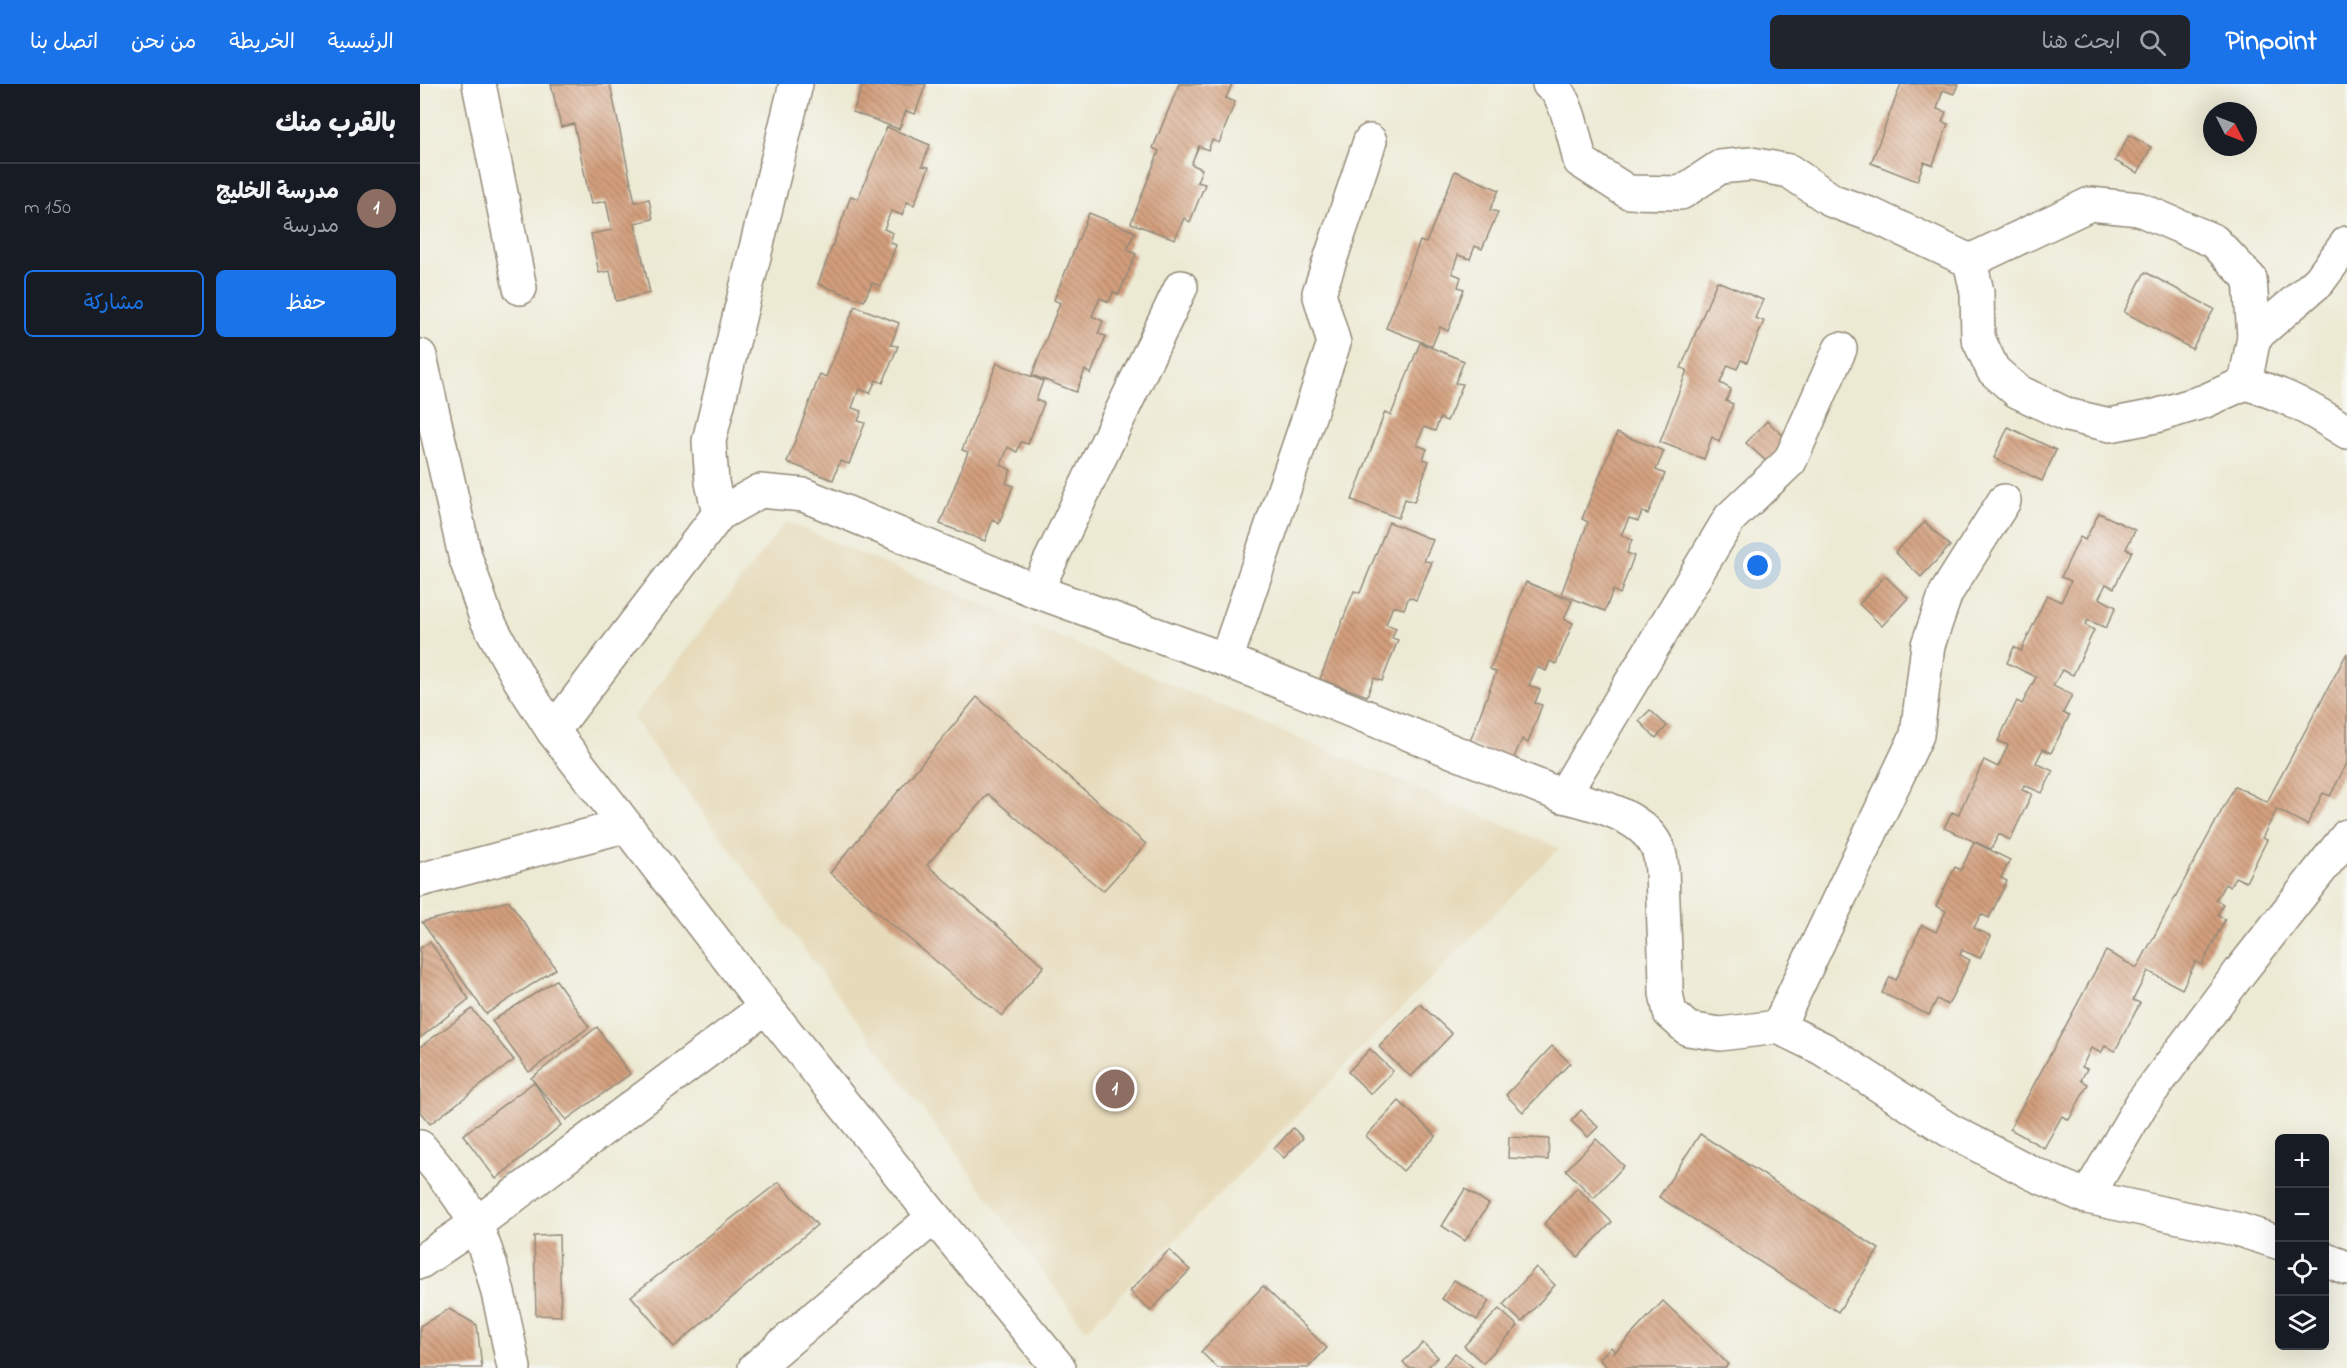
<!DOCTYPE html>
<html lang="ar">
<head>
<meta charset="utf-8">
<style>
	body { margin:0; font-family:"Indie Flower","Playpen Sans Arabic",sans-serif; background:#20242c; color:#f1f3f6; direction:rtl }
	.controls { position:absolute; right:18px; bottom:18px; display:grid; overflow:hidden; border-radius:9px; box-shadow:0 6px 24px #0002 }
	.controls button { width:54px; height:54px; display:grid; place-items:center; padding:0; border:0; border-bottom:2px solid #363941; background:#171b24; color:#f1f3f6; font:30px sans-serif }
	.compass { position:absolute; left:1783px; top:18px; width:54px; height:54px; border-radius:50%; background:#171b24; box-shadow:0 6px 24px #0002; rotate:132deg }
	.you { position:absolute; left:1338px; top:482px; width:21px; height:21px; margin:-15px; border:4px solid #fff; border-radius:50%; background:#1a73e8; box-shadow:0 0 0 9px #1a73e833 }
	.badge { display:grid; place-items:center; width:39px; height:39px; border-radius:50%; background:#1a73e8; color:#fff; font-size:20px; font-weight:700 }
	.pin { position:absolute; translate:-50% -50%; border:3px solid #fff; box-shadow:0 2px 6px #0006 }
	.list { margin:0; padding:0; list-style:none }
	h2 { display:flex; justify-content:space-between; align-items:center; height:78px; margin:0; padding:0 24px; font-size:26px }
	h2 small { font-size:20px; font-weight:400; color:#9ea1a6 }
	.list li { display:grid; grid-template-columns:39px 1fr auto; gap:18px; align-items:center; box-sizing:border-box; height:90px; padding:0 24px; border-top:2px solid #363941 }
	.list b { display:block; font-size:22px; white-space:nowrap }
	.list p { margin:0; font-size:20px; white-space:nowrap; color:#9ea1a6 }
	.list em { font-size:20px; font-style:normal; color:#9ea1a6 }
	.actions { display:flex; gap:12px; padding:18px 24px }
	.actions a { flex:1; padding:14px 0; border:2px solid #1a73e8; border-radius:9px; text-align:center; font-size:21px; color:#1a73e8 }
	.actions .main { background:#1a73e8; color:#fff }
	.icon { flex:none; width:33px; height:33px; fill:none; stroke:currentColor; stroke-width:2; stroke-linecap:round; stroke-linejoin:round }
	.map { position:relative; flex:none; width:1927px; height:1284px; overflow:hidden; direction:ltr }
	header { display:flex; align-items:center; gap:36px; box-sizing:border-box; height:84px; padding:0 30px; background:#1a73e8; color:#fff }
	header strong { font-size:28px }
	nav { display:flex; gap:33px; margin-inline-start:auto; font-size:21px }
	.search { width:420px; height:54px; background:#20242c; display:flex; align-items:center; gap:15px; box-sizing:border-box; padding:0 21px; border-radius:9px; color:#9ea1a6; font-size:22px }
	main { display:flex }
	aside { flex:1; background:#171b24 }
	.map>svg:first-child { display:block }
	.built { fill:#e6daba }
	.building { fill:url(#building-back-hatch) }
	.lines { fill:none; stroke-linecap:round; stroke-linejoin:round }
	.minor-casing { stroke:#948a79; stroke-width:36 }
	.minor { stroke:#fff; stroke-width:33 }
</style>
</head>
<body>
<header>
<strong>Pinpoint</strong>
<div class="search"><svg class="icon" aria-label="search" viewBox="0 0 24 24"><circle cx="10" cy="10" r="6"/><path d="M15 15l6 6"/></svg>ابحث هنا</div>
<nav><a>الرئيسية</a><a>الخريطة</a><a>من نحن</a><a>اتصل بنا</a></nav>
</header>
<main>
<div class="map">
<svg width="1927" height="1284" viewBox="0 0 1927 1284">
	<defs>
		<pattern id="building-back-hatch" width="6" height="6" patternUnits="userSpaceOnUse" patternTransform="scale(1.5)"><rect width="6" height="6" fill="#d39f7d"/><path d="M-1 5l2 2M0 0l6 6M5-1l2 2" fill="none" stroke="#ac8266"/></pattern>
	</defs>
	<rect width="100%" height="100%" fill="#f6f6f2"/>
	<filter id="ink" filterUnits="userSpaceOnUse"><feTurbulence type="fractalNoise" baseFrequency=".0167" numOctaves="2"/><feDisplacementMap in="SourceGraphic" scale="12" xChannelSelector="R" yChannelSelector="G"/><feConvolveMatrix kernelMatrix="1 2 1 2 8 2 1 2 1" color-interpolation-filters="sRGB"/></filter>
	<filter id="wash" filterUnits="userSpaceOnUse"><feTurbulence type="fractalNoise" baseFrequency=".008" numOctaves="4" result="noise"/><feDisplacementMap in="SourceGraphic" scale="24" xChannelSelector="R" yChannelSelector="G"/><feGaussianBlur stdDeviation="1.35" result="paint"/><feColorMatrix in="noise" values="0 0 0 0 0 0 0 0 0 0 0 0 0 0 0 0 0 1.4 0 .05"/><feComposite in="paint" operator="in"/></filter>
	<g filter="url(#wash)">
		<rect width="100%" height="100%" fill="#edead4"/>
		<polygon class="built" points="366,438 1139,764 666,1246 213,634"/>
		<g id="blocks">
			<g class="building">
				<polygon points="131,0 190,0 215,118 229,115 233,135 215,139 230,209 196,217 190,187 179,189 171,150 192,146 186,117 171,120 154,40 141,43"/>
				<polygon points="443,0 506,0 495,30 486,27 479,45 433,28"/>
				<polygon points="759,0 812,0 806,14 815,18 799,59 792,56 788,66 779,62 771,80 782,85 777,98 785,100 770,138 764,134 755,155 711,139 739,67 733,64"/>
				<polygon points="1481,0 1538,0 1534,10 1523,6 1517,25 1526,28 1522,38 1528,40 1513,81 1504,78 1497,97 1451,79"/>
				<polygon points="467,43 510,61 502,82 509,83 494,121 487,118 482,131 471,127 464,145 473,149 470,158 476,161 461,202 452,199 444,217 398,200 431,112 438,115"/>
				<polygon points="1709,51 1731,63 1718,89 1695,77"/>
				<polygon points="1035,87 1079,106 1070,126 1078,128 1062,165 1055,162 1050,175 1038,171 1032,189 1041,193 1038,203 1044,205 1028,247 1020,243 1012,262 966,244 1000,157 1006,159"/>
				<polygon points="669,129 715,148 707,166 716,170 699,210 693,208 689,218 680,214 672,232 683,237 678,250 686,252 671,290 665,286 656,308 612,291 640,219 634,216"/>
				<polygon points="1725,188 1794,225 1772,265 1704,228"/>
				<polygon points="1297,197 1343,216 1335,234 1344,237 1327,278 1321,276 1317,285 1308,281 1300,299 1311,305 1306,317 1313,320 1299,358 1292,353 1284,375 1240,358 1267,286 1261,284"/>
				<polygon points="435,222 479,239 471,261 478,262 463,299 456,296 450,309 439,305 432,324 442,327 438,337 445,339 429,380 420,377 413,396 367,378 400,290 406,293"/>
				<polygon points="1000,259 1044,277 1035,299 1043,300 1027,337 1020,334 1015,347 1004,343 997,361 1007,365 1003,375 1009,377 994,418 985,415 978,434 932,416 965,328 971,331"/>
				<polygon points="577,279 623,297 616,316 624,319 608,360 601,358 597,368 588,363 581,381 591,386 586,399 593,402 579,440 573,435 565,457 520,440 548,368 542,366"/>
				<polygon points="1347,337 1369,357 1348,379 1326,359"/>
				<polygon points="1588,343 1636,366 1622,397 1574,374"/>
				<polygon points="1197,349 1244,367 1236,386 1245,390 1228,430 1222,428 1218,437 1209,434 1201,451 1212,456 1207,469 1214,472 1200,510 1193,506 1185,527 1141,510 1168,438 1162,435"/>
				<polygon points="1679,429 1715,446 1706,465 1712,467 1694,504 1686,500 1679,514 1696,523 1686,544 1668,536 1665,541 1674,546 1653,591 1642,586 1633,602 1652,611 1643,629 1649,632 1631,669 1623,665 1616,679 1633,687 1622,709 1604,701 1602,706 1612,710 1590,756 1579,750 1571,765 1524,744 1532,728 1538,731 1564,676 1578,683 1588,661 1578,657 1597,617 1602,620 1616,593 1587,579 1594,563 1601,567 1627,511 1641,518 1651,497 1641,493 1660,453 1665,456"/>
				<polygon points="969,438 1013,456 1004,477 1012,478 996,516 989,513 984,525 973,522 966,540 976,544 972,554 978,556 962,597 954,594 947,612 900,595 934,507 940,509"/>
				<polygon points="1505,438 1530,462 1501,493 1475,468"/>
				<polygon points="1465,492 1488,514 1462,542 1439,520"/>
				<polygon points="1106,498 1152,517 1144,535 1153,539 1136,580 1130,577 1126,587 1117,583 1109,601 1120,606 1115,619 1122,621 1108,659 1102,655 1093,676 1049,660 1076,588 1070,585"/>
				<polygon points="1927,569 1927,679 1910,712 1903,709 1887,741 1857,725 1842,754 1847,756 1826,798 1815,793 1810,803 1805,800 1796,816 1803,820 1798,831 1805,835 1782,881 1776,877 1762,905 1728,887 1713,916 1720,919 1695,967 1685,962 1681,969 1671,964 1662,983 1667,985 1661,996 1668,1000 1649,1036 1642,1032 1624,1064 1590,1045 1686,867 1717,884 1815,702 1847,718"/>
				<polygon points="557,613 726,760 683,807 568,710 507,781 624,882 582,932 410,789"/>
				<polygon points="1230,626 1247,642 1236,654 1219,637"/>
				<polygon points="1554,758 1590,776 1581,794 1587,797 1569,834 1561,830 1554,844 1571,852 1560,874 1542,866 1540,871 1550,876 1528,921 1517,915 1509,931 1462,909 1470,893 1476,896 1502,841 1516,848 1526,827 1516,822 1535,783 1541,786"/>
				<polygon points="89,817 136,885 66,930 2,838"/>
				<polygon points="10,858 49,915 0,954 0,864"/>
				<polygon points="136,896 169,943 109,988 72,937"/>
				<polygon points="1000,920 1032,950 991,993 959,963"/>
				<polygon points="52,925 94,976 10,1040 0,1028 0,963"/>
				<polygon points="177,943 210,990 146,1036 111,994"/>
				<polygon points="1132,962 1150,979 1103,1028 1086,1011"/>
				<polygon points="950,965 973,987 951,1010 928,988"/>
				<polygon points="114,998 141,1041 76,1095 43,1051"/>
				<polygon points="979,1017 1016,1052 983,1087 946,1052"/>
				<polygon points="1161,1026 1178,1043 1168,1053 1151,1037"/>
				<polygon points="873,1044 883,1054 864,1074 854,1065"/>
				<polygon points="1280,1050 1459,1165 1418,1228 1239,1113"/>
				<polygon points="1089,1053 1129,1055 1128,1076 1088,1074"/>
				<polygon points="1176,1055 1204,1082 1174,1114 1146,1086"/>
				<polygon points="359,1098 397,1141 254,1263 211,1212"/>
				<polygon points="1157,1104 1192,1138 1158,1173 1124,1140"/>
				<polygon points="1045,1105 1069,1120 1045,1157 1022,1142"/>
				<polygon points="139,1151 141,1232 116,1231 114,1152"/>
				<polygon points="749,1166 770,1186 730,1227 710,1207"/>
				<polygon points="1116,1183 1135,1201 1102,1238 1083,1221"/>
				<polygon points="1034,1196 1069,1217 1057,1236 1022,1215"/>
				<polygon points="843,1202 907,1264 888,1284 798,1284 781,1268"/>
				<polygon points="1243,1217 1308,1280 1305,1284 1188,1284 1179,1275 1191,1263 1195,1268"/>
				<polygon points="29,1225 57,1241 62,1284 0,1284 0,1242"/>
				<polygon points="1079,1225 1098,1242 1063,1279 1044,1262"/>
				<polygon points="1003,1259 1018,1273 1007,1284 989,1284 983,1278"/>
				<polygon points="1035,1269 1054,1284 1022,1284"/>
			</g>
		</g>
	</g>
	<g filter="url(#ink)">
		<use href="#blocks" fill-opacity="0" stroke="#948a79" stroke-width="1.5"/>
		<g class="lines">
			<g class="minor-casing">
				<g id="minor">
					<polyline points="59,0 100,204"/>
					<path d="M 1129,0 C 1147,10 1155,57 1160,77 L 1208,108 L 1261,109 L 1300,83 L 1331,80 L 1369,87 L 1413,117 L 1452,131 L 1550,177 L 1557,208 L 1558,254 L 1573,286 L 1597,307 L 1647,331 L 1690,341 L 1736,332 L 1785,317 L 1825,299 C 1866,311 1891,325 1927,348"/>
					<polyline points="1550,177 1670,120 1719,125 1794,157 1830,195 1834,253 1825,299"/>
					<polyline points="1834,253 1899,197 1927,159"/>
					<polyline points="0,272 45,472 66,534 100,596 133,647 346,923 514,1133 639,1284"/>
					<polyline points="299,430 292,398 289,357 376,0"/>
					<polyline points="616,507 761,203"/>
					<polyline points="806,576 914,259 899,209 950,57"/>
					<path d="M 133,647 L 299,430 L 340,407 L 384,411 L 616,507 L 806,576 L 1143,712 C 1174,719 1223,732 1237,763 C 1244,778 1242,801 1243,818 C 1244,848 1246,879 1246,909 L 1250,929 L 1268,945 L 1300,950 L 1358,943 L 1403,965 L 1529,1046 L 1614,1090 L 1667,1113 L 1820,1146 L 1860,1159"/>
					<polyline points="1143,712 1310,434 1370,377 1420,265"/>
					<polyline points="0,796 204,742"/>
					<polyline points="1358,943 1497,651 1508,561 1526,509 1584,417"/>
					<path d="M 0,1063 C 18,1085 45,1116 56,1142 C 76,1187 84,1236 94,1284"/>
					<polyline points="1667,1113 1722,1019 1820,888 1927,752"/>
					<polyline points="1904,1175 1927,1184"/>
					<polyline points="0,1178 56,1140 346,923"/>
					<polyline points="335,1284 514,1133"/>
				</g>
			</g>
			<use href="#minor" class="minor"/>
		</g>
	</g>
</svg>
<div class="controls">
<button>+</button>
<button>−</button>
<button><svg class="icon" aria-label="locate" viewBox="0 0 24 24"><circle cx="12" cy="12" r="6"/><path d="M12 2v4M12 18v4M2 12h4M18 12h4"/></svg></button>
<button><svg class="icon" aria-label="layers" viewBox="0 0 24 24"><path d="M12 4l9 5-9 5-9-5zM3 14l9 5 9-5"/></svg></button>
</div>
<svg class="compass" viewBox="-18 -18 36 36"><path d="M0-13l5 13h-10z" fill="#e53935"/><path d="M0 13l5-13h-10z" fill="#9ea1a6"/></svg>
<div class="you"></div>
<div class="pin badge" style="left:695px;top:1005px;background:#8d6e63">1</div>
</div>
<aside>
<h2>بالقرب منك<small></small></h2>
<ul class="list">
<li><span class="badge" style="background:#8d6e63">1</span><div><b>مدرسة الخليج</b><p>مدرسة</p></div><em>150 m</em></li>
</ul>
<div class="actions"><a class="main">حفظ</a><a>مشاركة</a></div>
</aside>
</main>
</body>
</html>
